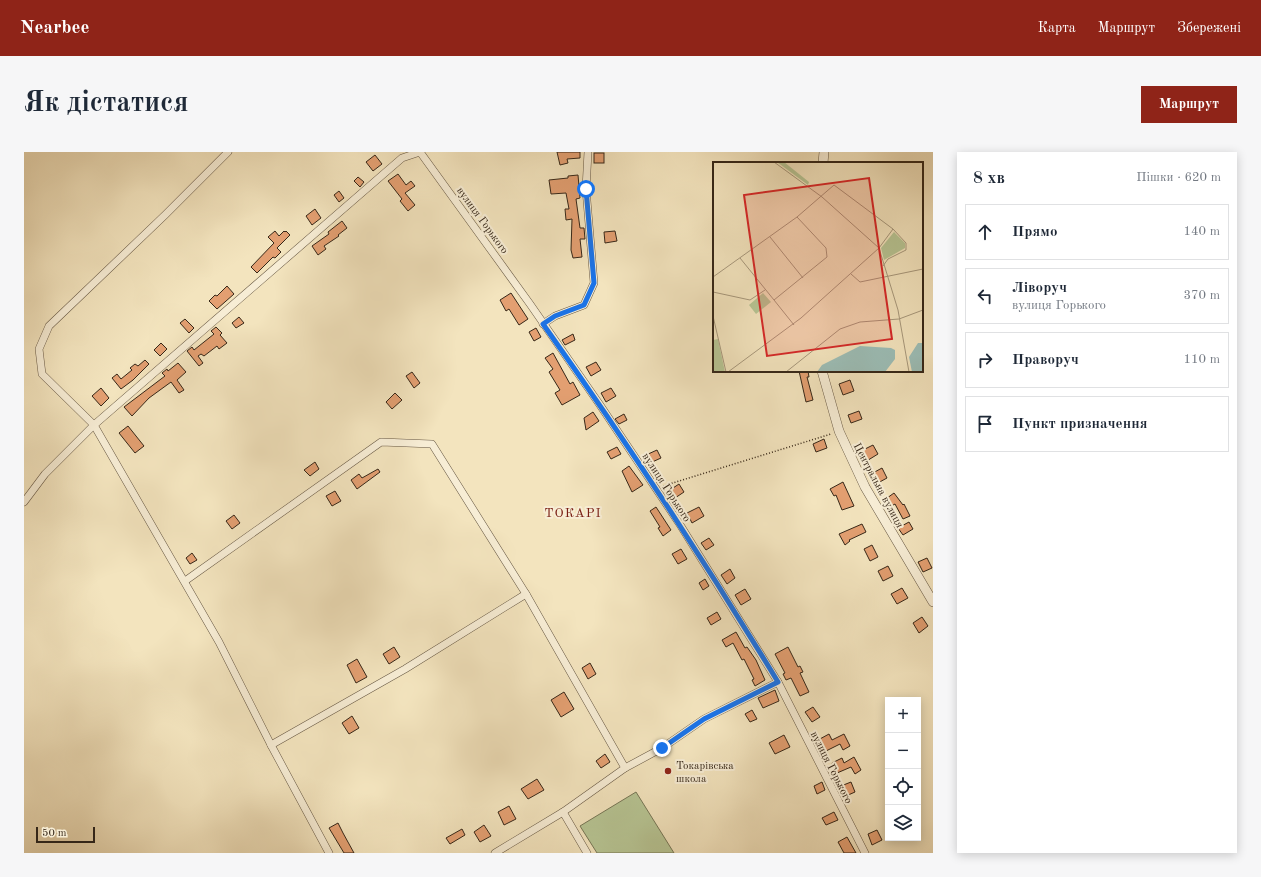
<!DOCTYPE html>
<html lang="uk">
<head>
<meta charset="utf-8">
<style>
	body { margin:0; font-family:"Old Standard TT",serif; background:#f6f6f7; color:#1f2937 }
	.controls { position:absolute; right:12px; bottom:12px; display:grid; overflow:hidden; border-radius:0px; box-shadow:0 2px 10px #0003 }
	.controls button { width:36px; height:36px; display:grid; place-items:center; padding:0; border:0; border-bottom:1px solid #e0e1e3; background:#fff; color:#1f2937; font:20px sans-serif }
	.scale { position:absolute; left:12px; bottom:10px; width:59px; box-sizing:border-box; padding-left:4px; border:2px solid #362718; border-top:0; font-size:11px; line-height:14px; white-space:nowrap; color:#362718; -webkit-text-stroke:3px #f7edd5; paint-order:stroke }
	.stop { position:absolute; width:12px; height:12px; margin:-9px; border:3px solid #1a73e8; border-radius:50%; background:#fff }
	.stop.end { background:#1a73e8; border-color:#fff; box-shadow:0 1px 4px #0008 }
	.list { margin:0; padding:0; list-style:none }
	h2 { display:flex; justify-content:space-between; align-items:center; height:52px; margin:0; padding:0 16px; font-size:17px }
	h2 small { font-size:13px; font-weight:400; color:#747a83 }
	.list li { display:grid; grid-template-columns:26px 1fr auto; gap:12px; align-items:center; box-sizing:border-box; height:56px; margin:0 8px 8px; padding:0 8px; border:1px solid #e0e1e3; border-radius:0px }
	.list b { display:block; font-size:15px; white-space:nowrap }
	.list p { margin:0; font-size:13px; white-space:nowrap; color:#747a83 }
	.list em { font-size:13px; font-style:normal; color:#747a83 }
	.icon { flex:none; width:22px; height:22px; fill:none; stroke:currentColor; stroke-width:2; stroke-linecap:round; stroke-linejoin:round }
	.map { position:relative; flex:none; width:909px; height:701px; overflow:hidden; border-radius:0px }
	header { display:flex; align-items:center; gap:24px; box-sizing:border-box; height:56px; padding:0 20px; background:#8f2418; color:#fff }
	header strong { font-size:19px }
	nav { display:flex; gap:22px; margin-inline-start:auto; font-size:14px }
	.intro { display:flex; align-items:center; justify-content:space-between; box-sizing:border-box; height:96px; padding:0 24px }
	h1 { margin:0; font-size:28px }
	.button { padding:10px 18px; border-radius:0px; background:#8f2418; color:#fff; font-size:14px; font-weight:700 }
	main { display:flex; gap:24px; padding:0 24px }
	aside { flex:1; background:#fff; border-radius:0px; box-shadow:0 2px 10px #0003 }
	.map>svg:first-child { display:block }
	.garden { fill:#b7c594; stroke:#767656 }
	.building { fill:#e39f71; stroke:#362718 }
	.lines { fill:none; stroke-linecap:round; stroke-linejoin:round }
	.minor-casing { stroke:#655642; stroke-width:8 }
	.tertiary-casing { stroke:#655642; stroke-width:10 }
	.path { stroke:#362718; stroke-width:1.5; stroke-dasharray:1 2; stroke-linecap:butt }
	.minor { stroke:#f7edd5; stroke-width:7 }
	.tertiary { stroke:#f7edd5; stroke-width:9 }
	.route { stroke:#1a73e8; stroke-width:5 }
	.poi-dot { fill:#8f2418; stroke:#f7edd5; stroke-width:1.5 }
	.labels { text-anchor:middle; stroke-width:4; stroke-linejoin:round; paint-order:stroke }
	.street-label { font-size:11px; fill:#362718; stroke:#f7edd5 }
	.poi-label { font-size:11px; fill:#362718; stroke:#f7edd5; text-anchor:start }
	.quarter-label { font-size:13px; letter-spacing:1px; fill:#7a1f14; stroke:#f7edd5 }
	.inset-road { fill:none; stroke:#a7987c; stroke-width:1 }
	.view { fill:#d62828; fill-opacity:0.15; stroke:#d62828; stroke-width:2 }
	.inset-edge { fill:none; stroke:#362718; stroke-width:2 }
</style>
</head>
<body>
<header>
<strong>Nearbee</strong>
<nav><a>Карта</a><a>Маршрут</a><a>Збережені</a></nav>
</header>
<div class="intro"><h1>Як дістатися</h1><a class="button">Маршрут</a></div>
<main>
<div class="map">
<svg width="909" height="701" viewBox="0 0 909 701">
	<rect width="100%" height="100%" fill="#f3e4be"/>
	<filter id="stains"><feTurbulence type="fractalNoise" baseFrequency=".005" numOctaves="4"/><feColorMatrix values="0 0 0 0 .2 0 0 0 0 .09 0 0 0 0 .02 0 0 0 .5 -.17"/></filter>
	<radialGradient id="worn" r=".72"><stop offset=".6" stop-color="#630" stop-opacity="0"/><stop offset="1" stop-color="#630" stop-opacity=".3"/></radialGradient>
	<polygon class="garden" points="612,640 650,701 573,701 556,674"/>
	<g class="building">
		<polygon points="533,0 556,0 556,6 543,7 544,11 536,13"/>
		<rect x="570" y="1" width="10" height="10"/>
		<polygon points="351,3 358,12 349,19 342,10"/>
		<polygon points="374,22 382,33 387,29 391,34 381,41 391,53 384,59 376,49 378,47 364,29"/>
		<polygon points="554,23 556,46 552,47 556,76 560,76 561,87 556,87 558,105 549,106 547,98 548,67 542,68 541,57 545,57 542,41 527,42 525,28 544,26 544,24"/>
		<polygon points="334,25 340,30 336,35 330,29"/>
		<polygon points="315,39 320,46 315,50 310,43"/>
		<polygon points="291,57 297,66 288,73 282,64"/>
		<polygon points="318,69 323,76 314,83 315,84 300,94 302,97 294,103 288,94 305,82 304,80"/>
		<polygon points="251,79 255,84 260,79 261,80 262,79 266,83 253,96 257,100 251,106 249,105 233,121 227,115 250,91 244,85"/>
		<polygon points="591,79 593,89 581,91 580,80"/>
		<polygon points="203,134 210,142 193,157 185,149 191,143 193,144"/>
		<polygon points="487,141 504,167 495,173 485,157 482,159 476,148"/>
		<polygon points="215,165 220,171 212,176 208,171"/>
		<polygon points="161,167 170,176 165,181 156,171"/>
		<polygon points="192,175 198,181 196,183 203,191 195,197 193,194 180,204 177,202 174,204 179,211 175,214 163,199 168,195 170,198 190,182 187,179"/>
		<polygon points="512,176 517,185 510,189 505,180"/>
		<polygon points="549,182 551,188 541,193 538,188"/>
		<polygon points="137,191 143,197 136,204 130,198"/>
		<polygon points="529,201 546,232 549,230 556,243 538,253 531,241 536,238 525,220 529,217 521,206"/>
		<polygon points="121,208 125,212 109,228 97,237 88,226 93,222 97,227 108,218 106,216 111,212 114,214"/>
		<polygon points="572,210 577,218 567,224 562,215"/>
		<polygon points="154,211 162,220 153,228 160,238 155,241 147,230 125,246 108,264 100,255 141,224 138,221 143,217 144,219"/>
		<polygon points="775,219 784,219 785,225 783,225 789,248 782,250"/>
		<polygon points="388,220 396,231 390,236 382,224"/>
		<polygon points="826,228 830,239 819,243 815,232"/>
		<polygon points="77,236 85,246 77,254 68,244"/>
		<polygon points="587,236 592,244 582,250 577,241"/>
		<polygon points="371,241 378,248 368,257 362,250"/>
		<polygon points="835,259 838,267 827,271 824,263"/>
		<polygon points="569,260 575,269 562,278 560,266"/>
		<polygon points="600,262 603,268 595,272 591,267"/>
		<polygon points="104,274 120,294 111,301 95,281"/>
		<polygon points="800,287 803,296 792,300 789,292"/>
		<polygon points="849,293 854,302 841,310 835,300"/>
		<polygon points="593,295 597,302 587,307 583,300"/>
		<polygon points="633,298 637,306 626,311 622,303"/>
		<polygon points="291,310 295,317 286,324 280,318"/>
		<polygon points="605,314 619,333 608,340 598,319"/>
		<polygon points="858,316 863,326 852,332 847,322"/>
		<polygon points="354,317 356,320 333,337 327,328 335,322 338,326"/>
		<polygon points="819,330 830,354 818,358 812,343 810,344 806,337"/>
		<polygon points="655,332 660,340 651,346 646,338"/>
		<polygon points="311,339 317,349 308,354 302,344"/>
		<polygon points="870,341 879,353 880,352 886,364 879,367 871,352 864,356 859,349"/>
		<polygon points="632,355 647,378 639,384 634,376 636,375 626,359"/>
		<polygon points="675,355 680,364 668,371 663,361"/>
		<polygon points="210,363 216,371 208,377 202,369"/>
		<polygon points="885,370 889,377 879,383 874,376"/>
		<polygon points="838,372 842,380 825,388 826,389 821,393 815,382"/>
		<polygon points="685,386 690,393 682,398 677,391"/>
		<polygon points="848,393 854,405 846,409 840,397"/>
		<polygon points="657,397 663,407 654,412 648,402"/>
		<polygon points="168,401 173,408 166,412 162,406"/>
		<polygon points="903,406 908,416 899,420 894,410"/>
		<polygon points="864,414 869,424 859,429 854,419"/>
		<polygon points="706,417 711,426 703,432 697,423"/>
		<polygon points="681,427 685,434 679,438 675,431"/>
		<polygon points="878,436 884,446 873,452 867,442"/>
		<polygon points="721,437 727,447 717,453 711,443"/>
		<polygon points="693,460 697,467 687,473 683,466"/>
		<polygon points="898,465 904,474 895,481 889,471"/>
		<polygon points="712,480 721,496 723,495 732,508 741,528 731,534 728,528 730,527 720,507 718,508 709,491 702,495 698,488"/>
		<polygon points="370,495 376,505 365,512 359,502"/>
		<polygon points="764,495 774,515 776,514 779,520 776,521 785,540 776,544 767,526 762,528 759,522 761,521 751,502"/>
		<polygon points="333,507 343,525 332,531 323,513"/>
		<polygon points="566,511 572,522 564,527 558,516"/>
		<polygon points="751,538 755,549 739,556 734,546"/>
		<polygon points="540,540 550,557 537,565 527,548"/>
		<polygon points="789,555 796,565 788,570 781,560"/>
		<polygon points="728,558 733,567 726,570 721,562"/>
		<polygon points="328,564 335,576 325,582 318,571"/>
		<polygon points="805,582 808,588 820,582 826,594 819,598 816,592 800,600 794,588"/>
		<polygon points="760,583 766,595 751,602 745,591"/>
		<polygon points="581,602 586,610 577,616 572,609"/>
		<polygon points="830,605 837,618 831,622 827,615 813,621 808,611 818,606 820,611"/>
		<polygon points="513,627 520,638 504,647 497,637"/>
		<polygon points="798,630 801,638 793,642 790,634"/>
		<polygon points="827,630 831,640 822,644 817,634"/>
		<polygon points="485,654 492,667 480,673 474,660"/>
		<polygon points="810,660 814,668 802,673 798,666"/>
		<polygon points="314,671 319,681 330,701 320,701 305,676"/>
		<polygon points="460,673 467,684 456,690 450,680"/>
		<polygon points="438,677 441,683 426,692 422,686"/>
		<polygon points="853,678 858,688 848,693 844,682"/>
		<polygon points="823,685 832,701 820,701 814,690"/>
	</g>
	<g class="lines">
		<g class="minor-casing">
			<g id="minor">
				<polyline points="204,0 141,63 25,174 15,197 18,222 70,273 195,490 247,593 305,701"/>
				<polyline points="519,172 531,164 560,153 570,131 562,37 564,0"/>
				<polyline points="0,350 21,322 70,273 378,6 396,0 506,152 576,253 655,371 754,530 841,701"/>
				<polyline points="161,429 357,290 408,292 502,442 601,616 539,660 471,701"/>
				<polyline points="247,593 381,517 502,442"/>
				<polyline points="601,616 638,596 680,567 754,530"/>
				<polyline points="539,660 563,701"/>
			</g>
		</g>
		<g class="tertiary-casing">
			<g id="tertiary">
				<polyline points="799,11 800,0"/>
				<polyline points="798,219 815,279 841,335 909,450"/>
			</g>
		</g>
		<polyline class="path" points="639,334 807,282"/>
		<use href="#minor" class="minor"/>
		<use href="#tertiary" class="tertiary"/>
	</g>
	<g class="lines">
		<path class="route" d="M 562,37 L 570,131 L 560,153 L 531,164 L 519,172 C 602,289 680,408 754,530 L 680,567 L 638,596"/>
	</g>
	<circle class="poi-dot" cx="644" cy="619" r="4"/>
	<g class="labels">
		<g class="street-label">
			<text transform="translate(459 68) rotate(54)" y="4">вулиця Горького</text>
			<text transform="translate(855 333) rotate(62)" y="4">Центральна вулиця</text>
			<text transform="translate(643 335) rotate(57)" y="4">вулиця Горького</text>
			<text transform="translate(808 615) rotate(63)" y="4">вулиця Горького</text>
		</g>
		<g class="poi-label">
			<text x="652" y="617">Токарівська<tspan x="652" dy="13">школа</tspan></text>
		</g>
		<g class="quarter-label">
			<text x="549" y="365">ТОКАРІ</text>
		</g>
	</g>
	<g transform="translate(689 10)">
		<rect width="210" height="210" fill="#f3e4be"/>
		<path d="M 64,0 L 71,0 L 96,20 L 95,23 Z" fill="#b7c594"/>
		<path d="M 181,70 L 192,81 L 192,86 L 171,98 L 168,86 ZM 5,177 L 12,210 L 0,210 L 0,178 Z" fill="#b7c594"/>
		<path d="M 50,131 L 58,140 L 43,152 L 36,143 Z" fill="#b7c594"/>
		<path d="M 205,181 L 210,181 L 210,210 L 199,210 L 196,195 ZM 147,184 L 178,186 L 182,188 L 182,197 L 172,210 L 104,210 L 109,203 Z" fill="#9cbeb7"/>
		<path class="inset-road" d="M 180,67 L 166,86 L 185,148 L 196,210M 57,75 L 90,116M 27,96 L 61,138 L 114,95 L 113,86 L 84,55M 138,112 L 147,120 L 210,107M 0,115 L 84,55 L 121,23 L 180,67 L 193,81 L 193,88 L 175,97 L 170,104M 0,130 L 37,138 L 52,128M 61,138 L 81,163M 0,154 L 13,210M 15,210 L 88,156 L 166,86 L 109,35 L 61,0M 73,210 L 127,167 L 147,160 L 186,157 L 210,148"/>
		<path class="view" d="M 156,16 L 179,177 L 54,194 L 31,33 Z"/>
		<rect width="210" height="210" class="inset-edge"/>
	</g>
	<rect width="100%" height="100%" filter="url(#stains)"/>
	<rect width="100%" height="100%" fill="url(#worn)"/>
</svg>
<div class="controls">
<button>+</button>
<button>−</button>
<button><svg class="icon" aria-label="locate" viewBox="0 0 24 24"><circle cx="12" cy="12" r="6"/><path d="M12 2v4M12 18v4M2 12h4M18 12h4"/></svg></button>
<button><svg class="icon" aria-label="layers" viewBox="0 0 24 24"><path d="M12 4l9 5-9 5-9-5zM3 14l9 5 9-5"/></svg></button>
</div>
<div class="scale">50 m</div>
<div class="stop" style="left:562px;top:37px"></div>
<div class="stop end" style="left:638px;top:596px"></div>
</div>
<aside>
<h2>8 хв<small>Пішки · 620 m</small></h2>
<ul class="list">
<li><svg class="icon" aria-label="ahead" viewBox="0 0 24 24"><path d="M12 20V5M6 11l6-6 6 6"/></svg><div><b>Прямо</b></div><em>140 m</em></li>
<li><svg class="icon" aria-label="left" viewBox="0 0 24 24"><path d="M17 20v-9H6M10 6l-5 5 5 5"/></svg><div><b>Ліворуч</b><p>вулиця Горького</p></div><em>370 m</em></li>
<li><svg class="icon" aria-label="right" viewBox="0 0 24 24"><path d="M7 20v-9h11M14 6l5 5-5 5"/></svg><div><b>Праворуч</b></div><em>110 m</em></li>
<li><svg class="icon" aria-label="arrive" viewBox="0 0 24 24"><path d="M6 21V4h12l-3 4 3 4H6"/></svg><div><b>Пункт призначення</b></div></li>
</ul>
</aside>
</main>
</body>
</html>
